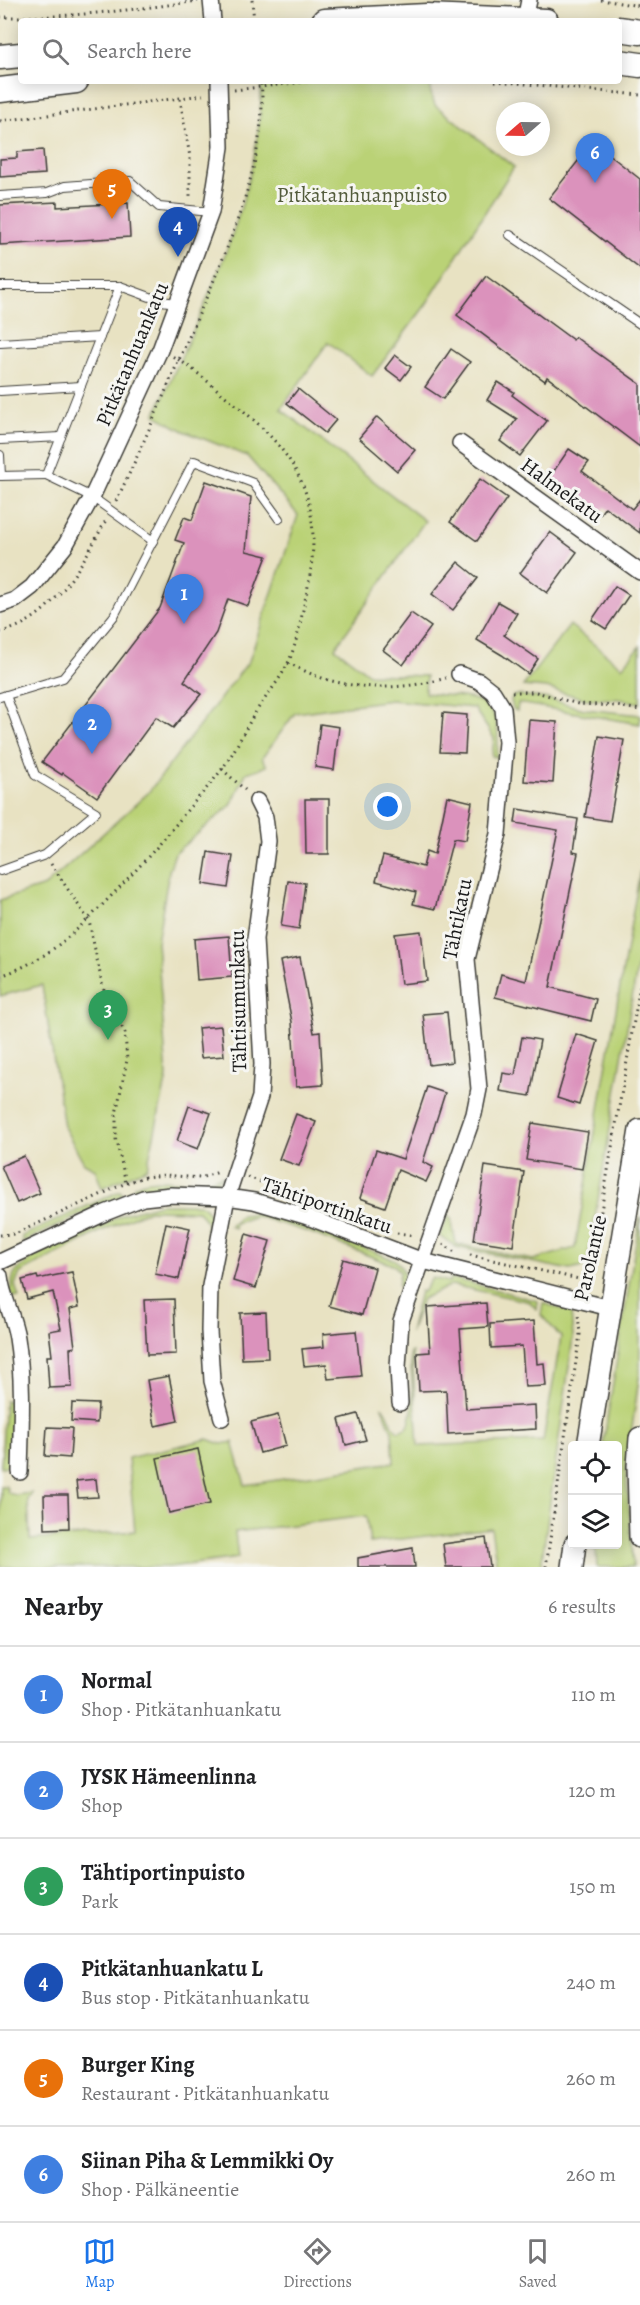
<!DOCTYPE html>
<html lang="en">
<head>
<meta charset="utf-8">
<style>
	body { margin:0; font-family:Alegreya,serif; background:#f6f6f6; color:#202124 }
	.controls { position:absolute; right:18px; bottom:18px; display:grid; overflow:hidden; border-radius:6px; box-shadow:0 3px 15px #0003 }
	.controls button { width:54px; height:54px; display:grid; place-items:center; padding:0; border:0; border-bottom:2px solid #e0e0e0; background:#fff; color:#202124; font:30px sans-serif }
	.compass { position:absolute; left:496px; top:102px; width:54px; height:54px; border-radius:50%; background:#fff; box-shadow:0 3px 15px #0003; rotate:250deg }
	.you { position:absolute; left:388px; top:807px; width:21px; height:21px; margin:-15px; border:4px solid #fff; border-radius:50%; background:#1a73e8; box-shadow:0 0 0 9px #1a73e833 }
	.badge { display:grid; place-items:center; width:39px; height:39px; border-radius:50%; background:#1a73e8; color:#fff; font-size:20px; font-weight:700 }
	.pin { position:absolute; translate:-50% -50px; filter:drop-shadow(0 2px 3px #0008) }
	.pin::after { content:''; position:absolute; top:32px; width:21px; height:18px; background:inherit; clip-path:polygon(0 0,100% 0,50% 100%) }
	.list { margin:0; padding:0; list-style:none }
	h2 { display:flex; justify-content:space-between; align-items:center; height:78px; margin:0; padding:0 24px; font-size:26px }
	h2 small { font-size:20px; font-weight:400; color:#757577 }
	.list li { display:grid; grid-template-columns:39px 1fr auto; gap:18px; align-items:center; box-sizing:border-box; height:96px; padding:0 24px; border-top:2px solid #e0e0e0 }
	.list b { display:block; font-size:22px; white-space:nowrap }
	.list p { margin:0; font-size:20px; white-space:nowrap; color:#757577 }
	.list em { font-size:20px; font-style:normal; color:#757577 }
	.icon { flex:none; width:33px; height:33px; fill:none; stroke:currentColor; stroke-width:2; stroke-linecap:round; stroke-linejoin:round }
	.map { position:relative; flex:none; width:640px; height:1567px; overflow:hidden }
	.search { position:absolute; background:#fff; box-shadow:0 3px 15px #0003; left:18px; right:18px; top:18px; height:66px; display:flex; align-items:center; gap:15px; box-sizing:border-box; padding:0 21px; border-radius:6px; color:#757577; font-size:22px }
	.sheet { height:654px; background:#fff }
	nav { display:flex; justify-content:space-around; align-items:center; box-sizing:border-box; height:84px; border-top:2px solid #e0e0e0; background:#fff; font-size:16px; color:#757577 }
	nav a { display:grid; justify-items:center; gap:3px }
	nav .on { color:#1a73e8 }
	.map>svg:first-child { display:block }
	.green { fill:#bad276; stroke:#6b7749; stroke-width:1.5 }
	.building { fill:#db92bc }
	.lines { fill:none; stroke-linecap:round; stroke-linejoin:round }
	.lane-casing { stroke:#3b3a35; stroke-width:10 }
	.street-casing { stroke:#3b3a35; stroke-width:18 }
	.secondary-casing { stroke:#3b3a35; stroke-width:24 }
	.primary-casing { stroke:#3b3a35; stroke-width:27 }
	.path { stroke:#3b3a35; stroke-width:3; stroke-dasharray:1.5 4.5; stroke-linecap:butt }
	.lane { stroke:#fff; stroke-width:8 }
	.street { stroke:#fff; stroke-width:15 }
	.secondary { stroke:#fff; stroke-width:21 }
	.primary { stroke:#fff; stroke-width:24 }
	.labels { text-anchor:middle; stroke-width:6; stroke-linejoin:round; paint-order:stroke }
	.park-label { font-size:21px; fill:#535c3c; stroke:#f6f6f2 }
	.street-label { font-size:21px; fill:#1c1c1c; stroke:#f6f6f2 }
</style>
</head>
<body>
<div class="map">
<svg width="640" height="1567" viewBox="0 0 640 1567">
	<rect width="100%" height="100%" fill="#f6f6f2"/>
	<filter id="ink" filterUnits="userSpaceOnUse"><feTurbulence type="fractalNoise" baseFrequency=".0167" numOctaves="2"/><feDisplacementMap in="SourceGraphic" scale="12" xChannelSelector="R" yChannelSelector="G"/><feConvolveMatrix kernelMatrix="1 2 1 2 8 2 1 2 1" color-interpolation-filters="sRGB"/></filter>
	<filter id="wash" filterUnits="userSpaceOnUse"><feTurbulence type="fractalNoise" baseFrequency=".008" numOctaves="4" result="noise"/><feDisplacementMap in="SourceGraphic" scale="24" xChannelSelector="R" yChannelSelector="G"/><feGaussianBlur stdDeviation="1.35" result="paint"/><feColorMatrix in="noise" values="0 0 0 0 0 0 0 0 0 0 0 0 0 0 0 0 0 1.4 0 .05"/><feComposite in="paint" operator="in"/></filter>
	<g filter="url(#wash)">
		<rect width="100%" height="100%" fill="#e8e2c2"/>
		<g class="green">
			<path d="M 312,81 L 432,81 L 430,90 L 435,105 L 514,167 L 425,306 L 372,376 L 328,342 L 281,409 L 425,521 L 335,648 L 369,674 L 426,676 L 425,693 C 477,700 503,691 497,757 L 492,756 L 494,738 L 474,708 L 391,700 L 295,713 L 262,758 L 267,766 L 246,773 L 231,805 L 175,853 L 169,871 L 157,942 L 167,1077 L 147,1168 L 102,1188 L 95,1169 L 84,1163 L 64,1127 L 42,985 L 0,996 L 0,900 L 45,886 L 148,793 L 249,661 L 298,515 L 247,456 L 184,431 L 155,415 C 199,315 262,197 261,86 Z"/>
			<polygon points="570,625 622,667 640,646 640,703 618,699 586,699 546,688 523,686"/>
			<polygon points="519,695 549,699 584,709 640,715 640,724 518,703 517,711 513,709 511,700 513,696"/>
			<polygon points="640,871 640,951 588,1259 584,1267 570,1270 456,1247 440,1236 448,1216 451,1218 456,1244 533,1260 575,1248"/>
			<path d="M 223,1175 L 217,1182 L 207,1187 L 160,1186 L 134,1191 L 134,1186 C 152,1175 180,1183 200,1182 C 208,1181 216,1178 223,1175 Z"/>
			<polygon points="120,1191 124,1195 22,1242 22,1236"/>
			<path d="M 159,1204 L 199,1204 C 209,1209 214,1219 212,1230 L 206,1231 L 207,1223 L 198,1211 L 149,1210 L 99,1232 L 20,1273 L 15,1285 L 19,1297 L 14,1298 L 10,1289 L 12,1288 C 11,1273 18,1269 30,1261 L 29,1259 L 124,1214 Z"/>
			<path d="M 258,1210 L 310,1227 L 395,1260 C 405,1269 406,1276 403,1289 L 398,1287 L 400,1272 L 395,1266 L 311,1233 L 256,1216 L 235,1223 L 234,1228 L 230,1226 L 231,1223 L 233,1223 L 241,1215 L 256,1213 Z"/>
			<polygon points="640,1217 640,1371 626,1471 633,1567 597,1567 596,1550 589,1549 589,1545 618,1544 618,1446 603,1445"/>
			<polygon points="432,1278 449,1282 451,1278 538,1301 537,1310 530,1302 452,1285 422,1299 410,1333 420,1291 423,1292"/>
			<path d="M 543,1303 L 571,1312 L 573,1337 L 541,1567 L 497,1567 L 491,1528 L 370,1543 L 366,1516 L 235,1532 L 238,1558 L 169,1567 L 0,1567 L 1,1486 L 6,1486 L 8,1493 L 15,1495 L 32,1493 L 28,1499 L 30,1540 L 135,1531 L 128,1458 L 208,1439 L 221,1444 L 233,1442 L 245,1485 L 394,1462 L 392,1431 L 382,1407 C 391,1412 389,1425 398,1431 L 407,1428 C 417,1411 411,1374 410,1353 L 412,1352 L 418,1446 L 543,1441 L 561,1337 L 541,1315 Z"/>
			<polygon points="5,1400 13,1402 8,1466 1,1467"/>
		</g>
		<g id="blocks">
			<g class="building">
				<polygon points="593,142 640,179 640,269 549,198"/>
				<polygon points="43,150 45,174 0,177 0,159 17,158 17,152"/>
				<polygon points="57,202 57,207 128,203 130,237 0,245 0,205"/>
				<polygon points="486,276 573,340 575,337 640,384 640,447 547,377 545,381 457,315"/>
				<polygon points="451,349 470,362 443,399 425,387"/>
				<polygon points="395,355 411,367 401,380 385,368"/>
				<polygon points="498,382 514,392 512,395 547,421 520,456 500,441 517,419 487,400"/>
				<polygon points="298,389 336,420 325,433 287,403"/>
				<polygon points="377,417 415,450 397,471 359,438"/>
				<polygon points="569,449 589,462 582,471 632,509 640,499 640,533 605,507 600,514 549,478"/>
				<polygon points="480,479 507,498 477,541 450,522"/>
				<polygon points="206,481 251,497 246,551 267,556 248,606 228,599 216,633 184,681 201,694 173,728 156,717 97,797 63,773 62,775 42,762 160,608 184,543 175,540 184,517 192,520"/>
				<polygon points="550,532 577,552 547,593 520,573"/>
				<polygon points="458,562 478,578 453,610 432,594"/>
				<polygon points="615,586 629,595 606,629 592,620"/>
				<polygon points="498,602 517,613 504,635 538,659 528,674 502,655 477,640"/>
				<polygon points="411,613 431,627 403,665 383,650"/>
				<polygon points="443,713 467,715 465,753 440,752"/>
				<polygon points="529,720 557,722 553,783 524,781"/>
				<polygon points="320,724 339,727 334,770 315,767"/>
				<polygon points="599,736 624,740 610,821 585,817"/>
				<polygon points="447,796 472,802 465,841 453,839 435,909 413,904 416,892 376,881 383,856 423,867 427,851 435,854"/>
				<polygon points="305,799 329,799 329,854 306,854"/>
				<polygon points="517,809 578,819 573,852 578,853 550,987 596,999 591,1021 495,997 501,974 526,981 558,830 515,823"/>
				<polygon points="208,852 233,856 228,888 203,884"/>
				<polygon points="288,881 305,883 299,929 281,926"/>
				<polygon points="421,931 427,981 401,984 395,934"/>
				<polygon points="229,936 232,977 197,980 194,939"/>
				<polygon points="300,957 314,1033 320,1032 323,1085 296,1087 292,1022 280,961"/>
				<polygon points="447,1012 452,1062 429,1065 423,1014"/>
				<polygon points="221,1026 224,1056 201,1058 198,1028"/>
				<polygon points="576,1034 598,1041 579,1105 557,1098"/>
				<polygon points="522,1037 540,1040 530,1096 500,1091 503,1073 515,1075"/>
				<polygon points="427,1087 445,1093 423,1162 433,1167 426,1182 398,1170 385,1207 360,1198 376,1150 403,1159"/>
				<polygon points="189,1106 211,1113 198,1149 177,1141"/>
				<polygon points="296,1114 316,1122 299,1166 279,1159"/>
				<polygon points="532,1123 588,1132 582,1169 526,1160"/>
				<polygon points="24,1156 40,1193 17,1203 1,1166"/>
				<polygon points="485,1166 524,1172 513,1246 474,1240"/>
				<polygon points="166,1223 190,1228 179,1279 155,1274"/>
				<polygon points="246,1234 270,1241 256,1288 233,1281"/>
				<polygon points="343,1259 375,1268 362,1315 329,1306"/>
				<polygon points="72,1272 79,1307 70,1309 75,1347 70,1348 72,1387 49,1388 47,1356 52,1356 49,1331 61,1329 53,1292 27,1299 22,1280 37,1276 38,1279"/>
				<polygon points="174,1299 176,1354 147,1355 144,1300"/>
				<polygon points="486,1303 488,1327 460,1329 466,1409 535,1405 536,1429 448,1434 446,1390 419,1391 417,1353 430,1352 427,1307"/>
				<polygon points="266,1312 268,1358 242,1359 240,1313"/>
				<polygon points="534,1321 537,1364 544,1363 546,1386 525,1387 522,1346 491,1348 490,1324"/>
				<polygon points="356,1331 361,1376 328,1379 326,1364 304,1366 302,1349 324,1347 323,1334"/>
				<polygon points="169,1376 178,1421 155,1426 147,1380"/>
				<polygon points="72,1403 98,1404 97,1423 71,1421"/>
				<polygon points="358,1414 366,1440 346,1445 339,1419"/>
				<polygon points="278,1415 286,1446 260,1453 251,1422"/>
				<polygon points="47,1427 72,1428 70,1458 45,1456"/>
				<polygon points="198,1449 210,1504 169,1513 157,1458"/>
				<polygon points="96,1479 98,1497 78,1498 76,1481"/>
				<polygon points="44,1495 68,1495 69,1528 45,1529"/>
				<polygon points="486,1538 490,1567 446,1567 443,1544"/>
				<polygon points="413,1548 415,1567 358,1567 358,1558"/>
			</g>
		</g>
	</g>
	<g filter="url(#ink)">
		<use href="#blocks" fill-opacity="0" stroke="#3b3a35" stroke-width="1.5"/>
		<g class="lines">
			<g class="lane-casing">
				<g id="lane">
					<polyline points="0,196 47,193 65,186 130,181 159,207 211,212"/>
					<polyline points="510,235 640,324"/>
					<polyline points="0,286 120,286 161,301 177,303"/>
					<polyline points="0,343 100,337"/>
					<polyline points="0,391 81,386"/>
					<polyline points="0,440 61,437"/>
					<polyline points="0,455 1,476"/>
					<polyline points="46,475 92,497 153,541"/>
					<polyline points="0,476 46,475 120,286"/>
					<polyline points="0,697 63,678 114,616 194,461 253,483 279,519"/>
					<polyline points="0,871 45,855 96,812 35,775 6,695"/>
				</g>
			</g>
			<g class="street-casing">
				<g id="street">
					<polyline points="211,0 213,21"/>
					<polyline points="525,20 529,0"/>
					<polyline points="460,443 640,572"/>
					<polyline points="0,605 15,600 32,587 65,546 92,497 160,350 211,212 221,147 219,81"/>
					<polyline points="0,1262 105,1213 143,1198 171,1195 227,1197 254,1201 305,1216 423,1261 610,1308"/>
					<path d="M 0,1276 C 2,1297 14,1317 17,1338 C 24,1382 21,1427 20,1472"/>
					<polyline points="400,1403 398,1367 401,1321 474,1114 479,1089 467,959 498,834 506,742 503,708 493,692 479,681 459,674"/>
					<polyline points="222,1418 212,1381 209,1331 210,1286 227,1197 260,1097 262,1064 255,939 268,841 265,817 257,801"/>
				</g>
			</g>
			<g class="secondary-casing">
				<g id="secondary">
					<polyline points="640,1438 638,1466 640,1537"/>
					<polyline points="588,1446 640,1130"/>
					<polyline points="572,1567 575,1544"/>
				</g>
			</g>
			<g class="primary-casing">
				<g id="primary">
					<polyline points="324,21 427,16 546,21"/>
					<polyline points="619,29 640,32"/>
					<polyline points="0,57 21,55"/>
					<polyline points="619,62 640,65"/>
					<polyline points="0,90 76,81"/>
				</g>
			</g>
			<g class="path">
				<polyline points="252,0 254,21"/>
				<polyline points="601,0 640,6"/>
				<path d="M 0,17 C 66,18 132,10 198,1"/>
				<polyline points="495,81 640,95"/>
				<polyline points="234,90 312,81"/>
				<polyline points="180,99 190,157 190,200"/>
				<polyline points="0,121 203,95"/>
				<path d="M 116,501 C 141,451 162,398 185,346 C 218,270 270,165 261,81"/>
				<path d="M 0,632 C 52,622 83,563 106,520"/>
				<path d="M 288,663 C 299,668 310,674 322,678 C 361,691 408,689 446,678"/>
				<polyline points="512,692 536,692 578,704 616,706 640,710"/>
				<polyline points="222,769 245,790"/>
				<polyline points="51,864 89,921 103,988 125,1033 127,1060 116,1114 116,1139 126,1183"/>
				<path d="M 0,976 C 49,960 80,928 115,892 C 138,868 161,844 181,818 C 194,801 210,786 222,769 C 234,753 242,735 252,718 C 263,699 280,681 289,661 C 297,642 301,620 305,600 C 327,507 304,458 230,400 C 210,384 194,368 172,356"/>
				<polyline points="248,1177 298,1196"/>
				<polyline points="397,1233 414,1235"/>
				<polyline points="0,1235 15,1234 126,1183 145,1177 165,1175 200,1178 219,1172"/>
				<polyline points="443,1244 455,1252"/>
				<polyline points="470,1255 583,1280"/>
				<polyline points="582,1287 583,1280 592,1263 640,986"/>
				<polyline points="546,1567 580,1334 578,1314"/>
			</g>
			<use href="#lane" class="lane"/>
			<use href="#street" class="street"/>
			<use href="#secondary" class="secondary"/>
			<use href="#primary" class="primary"/>
		</g>
	</g>
	<g class="labels">
		<g class="park-label">
			<text x="362" y="202">Pitkätanhuanpuisto</text>
		</g>
		<g class="street-label">
			<text transform="translate(132 354) rotate(-67)" y="7">Pitkätanhuankatu</text>
			<text transform="translate(562 490) rotate(36)" y="7">Halmekatu</text>
			<text transform="translate(457 919) rotate(-79)" y="7">Tähtikatu</text>
			<text transform="translate(238 1001) rotate(-91)" y="7">Tähtisumunkatu</text>
			<text transform="translate(327 1205) rotate(19)" y="7">Tähtiportinkatu</text>
			<text transform="translate(590 1258) rotate(-77)" y="7">Parolantie</text>
		</g>
	</g>
</svg>
<div class="controls">
<button><svg class="icon" aria-label="locate" viewBox="0 0 24 24"><circle cx="12" cy="12" r="6"/><path d="M12 2v4M12 18v4M2 12h4M18 12h4"/></svg></button>
<button><svg class="icon" aria-label="layers" viewBox="0 0 24 24"><path d="M12 4l9 5-9 5-9-5zM3 14l9 5 9-5"/></svg></button>
</div>
<svg class="compass" viewBox="-18 -18 36 36"><path d="M0-13l5 13h-10z" fill="#e53935"/><path d="M0 13l5-13h-10z" fill="#757577"/></svg>
<div class="you"></div>
<div class="pin badge" style="left:184px;top:624px;background:#3f7fe0">1</div>
<div class="pin badge" style="left:92px;top:754px;background:#3f7fe0">2</div>
<div class="pin badge" style="left:108px;top:1040px;background:#2e9e5b">3</div>
<div class="pin badge" style="left:178px;top:257px;background:#1a4fb4">4</div>
<div class="pin badge" style="left:112px;top:219px;background:#e8710a">5</div>
<div class="pin badge" style="left:595px;top:183px;background:#3f7fe0">6</div>
<div class="search"><svg class="icon" aria-label="search" viewBox="0 0 24 24"><circle cx="10" cy="10" r="6"/><path d="M15 15l6 6"/></svg>Search here</div>
</div>
<section class="sheet">
<h2>Nearby<small>6 results</small></h2>
<ul class="list">
<li><span class="badge" style="background:#3f7fe0">1</span><div><b>Normal</b><p>Shop · Pitkätanhuankatu</p></div><em>110 m</em></li>
<li><span class="badge" style="background:#3f7fe0">2</span><div><b>JYSK Hämeenlinna</b><p>Shop</p></div><em>120 m</em></li>
<li><span class="badge" style="background:#2e9e5b">3</span><div><b>Tähtiportinpuisto</b><p>Park</p></div><em>150 m</em></li>
<li><span class="badge" style="background:#1a4fb4">4</span><div><b>Pitkätanhuankatu L</b><p>Bus stop · Pitkätanhuankatu</p></div><em>240 m</em></li>
<li><span class="badge" style="background:#e8710a">5</span><div><b>Burger King</b><p>Restaurant · Pitkätanhuankatu</p></div><em>260 m</em></li>
<li><span class="badge" style="background:#3f7fe0">6</span><div><b>Siinan Piha &amp; Lemmikki Oy</b><p>Shop · Pälkäneentie</p></div><em>260 m</em></li>
</ul>
</section>
<nav>
<a class="on"><svg class="icon" aria-label="map" viewBox="0 0 24 24"><path d="M3 6l6-2 6 2 6-2v14l-6 2-6-2-6 2zM9 4v14M15 6v14"/></svg>Map</a>
<a><svg class="icon" aria-label="directions" viewBox="0 0 24 24"><path d="M12 3l9 9-9 9-9-9zM9 14v-3h6M13 9l2 2-2 2"/></svg>Directions</a>
<a><svg class="icon" aria-label="saved" viewBox="0 0 24 24"><path d="M7 4h10v16l-5-4-5 4z"/></svg>Saved</a>
</nav>
</body>
</html>
